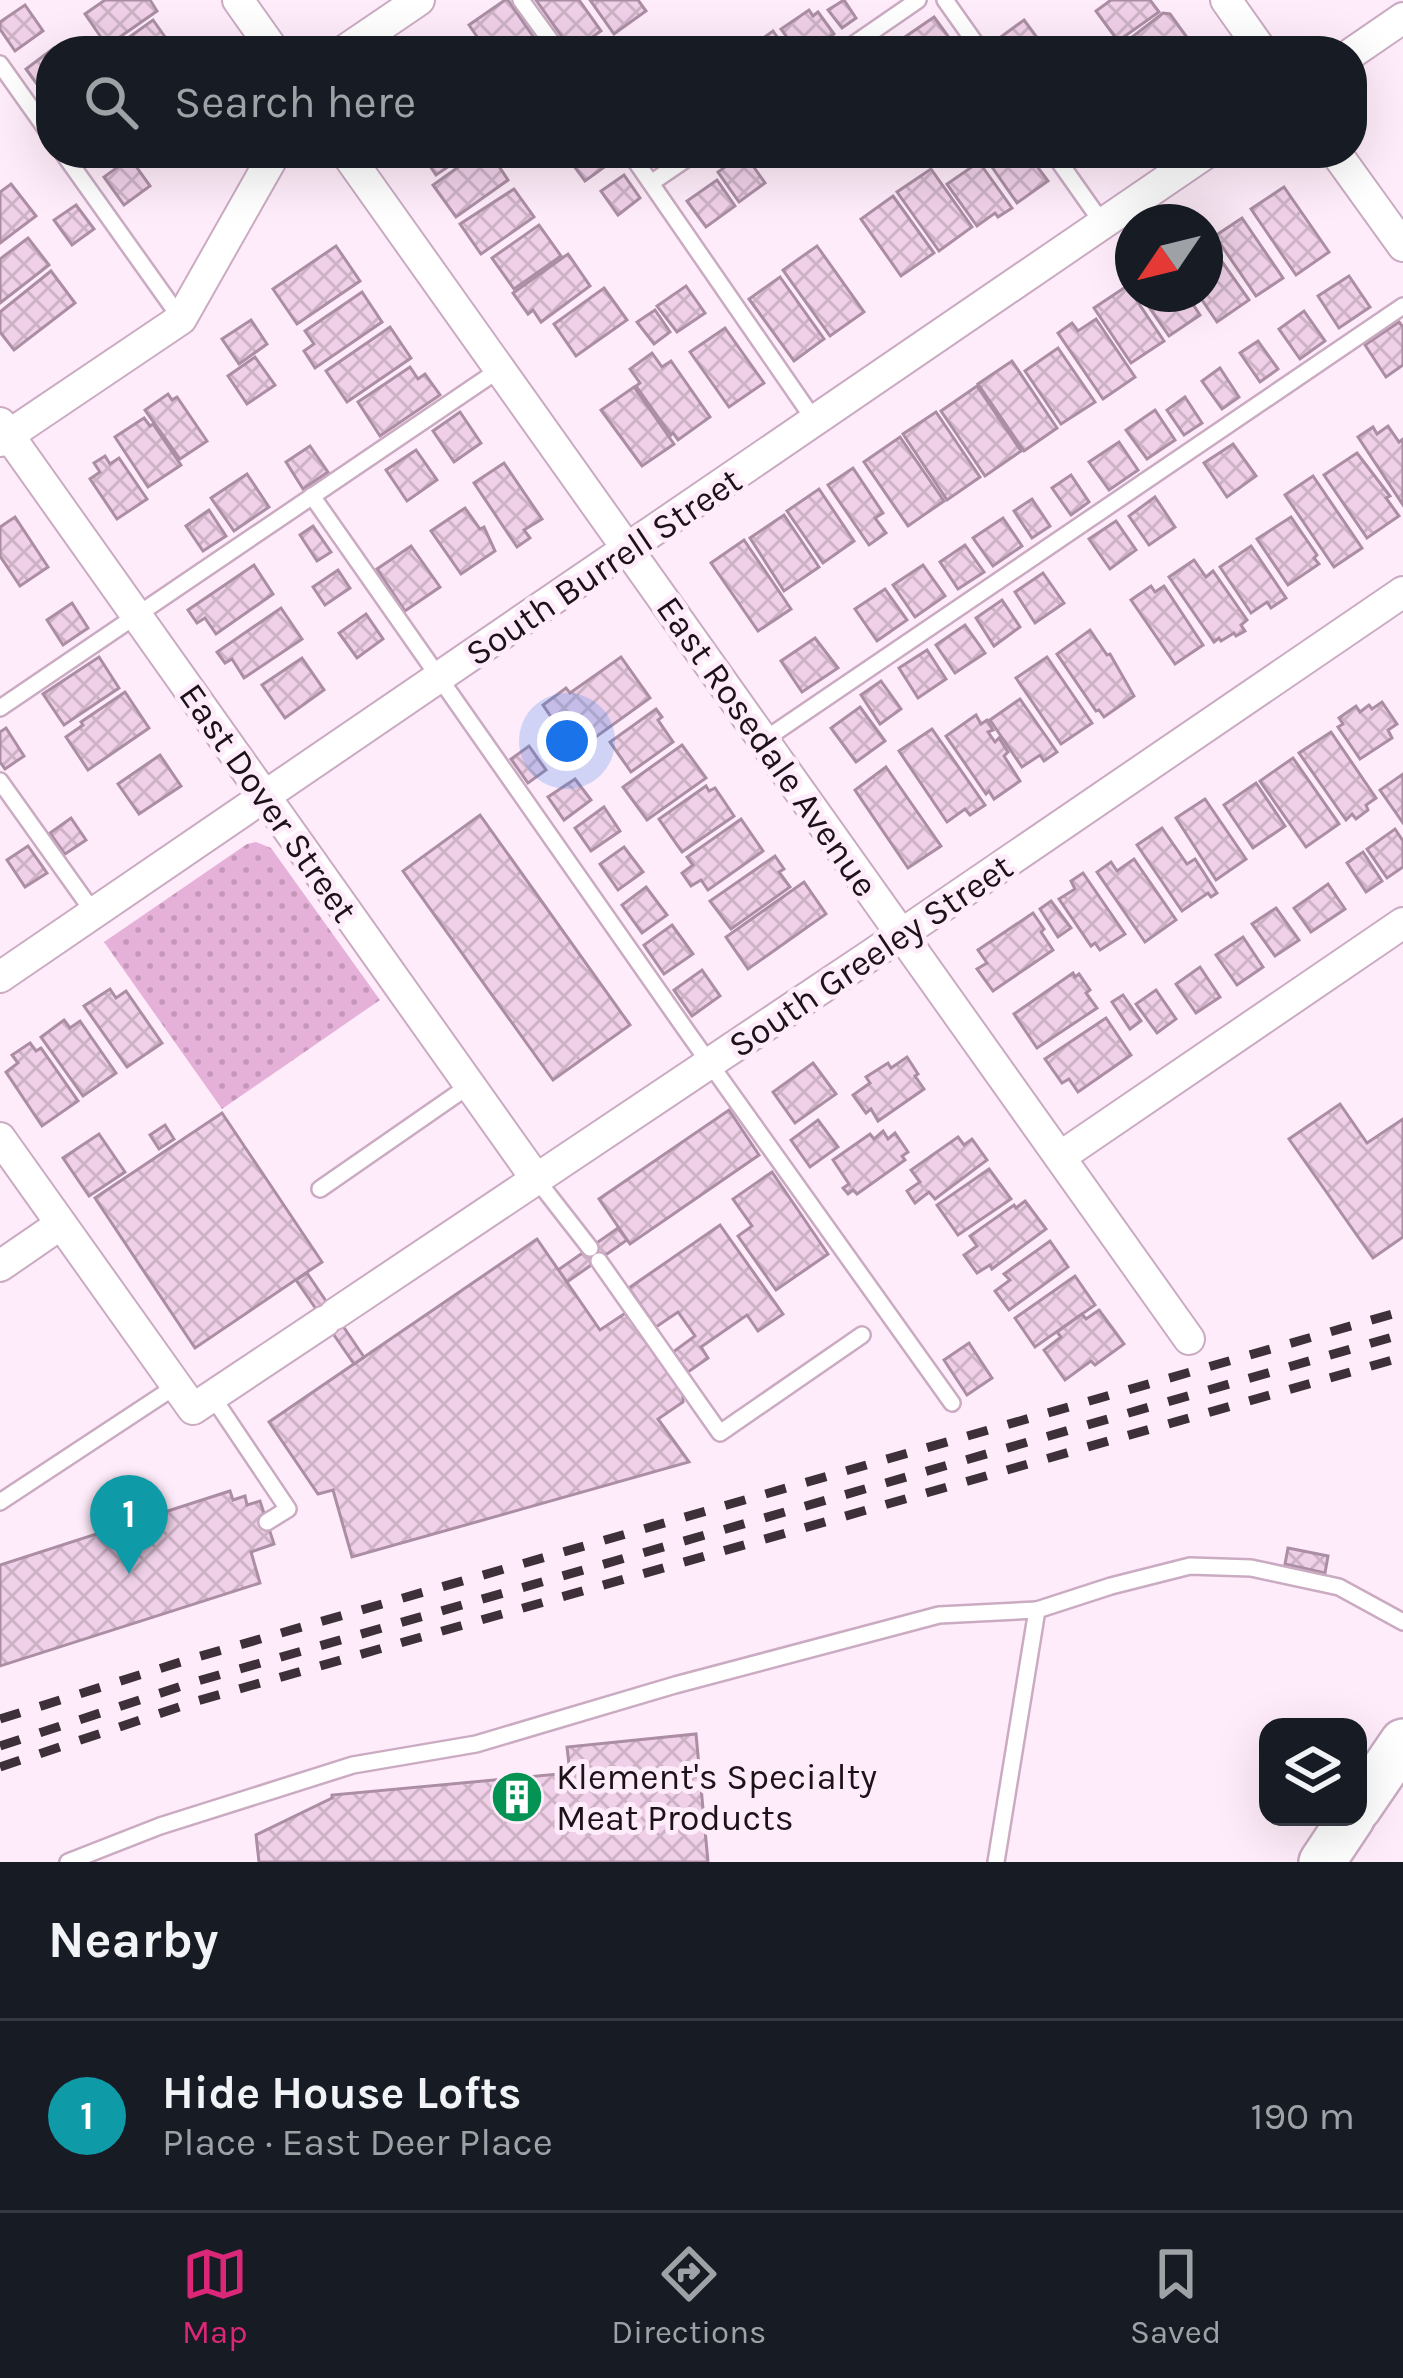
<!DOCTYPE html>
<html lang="en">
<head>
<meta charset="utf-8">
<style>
	body { margin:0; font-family:Karla,sans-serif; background:#242831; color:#f1f3f6 }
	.controls { position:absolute; right:36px; bottom:36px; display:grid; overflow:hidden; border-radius:24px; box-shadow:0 12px 48px #0002 }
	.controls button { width:108px; height:108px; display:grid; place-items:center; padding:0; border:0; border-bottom:3px solid #363941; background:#171b24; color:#f1f3f6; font:60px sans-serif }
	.compass { position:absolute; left:1115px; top:204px; width:108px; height:108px; border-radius:50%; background:#171b24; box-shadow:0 12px 48px #0002; rotate:235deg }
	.you { position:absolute; left:567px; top:741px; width:42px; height:42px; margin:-30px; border:9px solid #fff; border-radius:50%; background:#1a73e8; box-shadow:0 0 0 18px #1a73e833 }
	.badge { display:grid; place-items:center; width:78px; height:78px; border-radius:50%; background:#db2777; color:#fff; font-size:39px; font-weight:700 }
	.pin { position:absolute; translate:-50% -99px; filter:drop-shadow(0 3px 6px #0008) }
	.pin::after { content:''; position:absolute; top:63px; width:42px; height:36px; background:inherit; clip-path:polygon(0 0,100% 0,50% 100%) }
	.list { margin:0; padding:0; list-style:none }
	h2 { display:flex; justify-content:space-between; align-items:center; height:156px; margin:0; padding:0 48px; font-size:51px }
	h2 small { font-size:39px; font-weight:400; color:#9ea1a6 }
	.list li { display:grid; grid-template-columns:78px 1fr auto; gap:36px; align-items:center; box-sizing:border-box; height:192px; padding:0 48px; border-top:3px solid #363941 }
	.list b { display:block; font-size:45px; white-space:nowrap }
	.list p { margin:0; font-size:39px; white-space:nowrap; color:#9ea1a6 }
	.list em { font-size:39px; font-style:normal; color:#9ea1a6 }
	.icon { flex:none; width:66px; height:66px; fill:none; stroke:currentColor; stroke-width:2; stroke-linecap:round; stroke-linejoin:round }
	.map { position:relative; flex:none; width:1403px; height:1862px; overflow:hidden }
	.search { position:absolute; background:#171b24; box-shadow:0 12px 48px #0002; left:36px; right:36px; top:36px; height:132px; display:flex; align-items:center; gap:30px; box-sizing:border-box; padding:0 42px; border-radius:48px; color:#9ea1a6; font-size:45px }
	.sheet { height:348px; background:#171b24 }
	nav { display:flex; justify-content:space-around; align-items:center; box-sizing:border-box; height:168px; border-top:3px solid #363941; background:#171b24; font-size:33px; color:#9ea1a6 }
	nav a { display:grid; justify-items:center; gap:6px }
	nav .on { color:#db2777 }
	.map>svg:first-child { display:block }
	.grass { fill:url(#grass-dots) }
	.building { fill:url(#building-cross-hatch); stroke:#ab8ea4; stroke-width:3 }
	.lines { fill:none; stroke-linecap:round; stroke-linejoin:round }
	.lane-casing { stroke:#caabc2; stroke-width:20 }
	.street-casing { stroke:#caabc2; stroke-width:34 }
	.primary-casing { stroke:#caabc2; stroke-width:50 }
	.lane { stroke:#fff; stroke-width:15 }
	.street { stroke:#fff; stroke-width:30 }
	.primary { stroke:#fff; stroke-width:45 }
	.rail { stroke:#3d3039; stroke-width:9; stroke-dasharray:21 21; stroke-linecap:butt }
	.labels { text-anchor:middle; stroke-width:10; stroke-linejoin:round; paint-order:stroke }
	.street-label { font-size:36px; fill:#1d121a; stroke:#ffecfa }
	.poi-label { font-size:36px; fill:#1d121a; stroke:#ffecfa; text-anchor:start }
</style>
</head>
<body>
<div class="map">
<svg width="1403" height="1862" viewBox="0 0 1403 1862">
	<defs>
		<pattern id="grass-dots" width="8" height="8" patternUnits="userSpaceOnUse" patternTransform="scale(3)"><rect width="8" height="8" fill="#e5b1d9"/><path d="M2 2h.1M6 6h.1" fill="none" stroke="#c497ba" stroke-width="1.8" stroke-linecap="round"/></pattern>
		<pattern id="building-cross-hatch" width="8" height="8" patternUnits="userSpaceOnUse" patternTransform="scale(3)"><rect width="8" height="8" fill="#f0d0e8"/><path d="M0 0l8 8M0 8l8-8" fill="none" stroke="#cdb2c6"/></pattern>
	</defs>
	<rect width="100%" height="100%" fill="#ffecfa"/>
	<polygon class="grass" points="256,842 271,848 380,1000 222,1109 104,942 247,844"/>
	<g class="building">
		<polygon points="105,0 150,0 157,11 107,46 85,14"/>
		<polygon points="505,0 508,0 539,45 530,51 487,51 469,25"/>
		<polygon points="536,0 579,0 601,31 572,51"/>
		<polygon points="590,0 638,0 646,11 614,34"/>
		<polygon points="844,0 856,18 842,28 828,10"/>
		<polygon points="1111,0 1150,0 1159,12 1118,41 1096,11"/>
		<polygon points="25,5 43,31 15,51 0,29 0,22"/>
		<polygon points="809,10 813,16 818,12 834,34 810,51 797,51 781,29"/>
		<polygon points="1163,13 1170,14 1194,47 1188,51 1114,51"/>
		<polygon points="934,17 956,47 950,51 914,51 905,37"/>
		<polygon points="153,20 175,51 110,51"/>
		<polygon points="1024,20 1038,39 1021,51 1007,51 998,39"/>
		<polygon points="773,31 787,51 745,51"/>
		<polygon points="54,48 56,51 51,51 51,85 42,91 26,69"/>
		<polygon points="421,153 468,153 436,175"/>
		<polygon points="478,153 490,153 508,180 456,217 433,185"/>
		<polygon points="576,153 603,153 610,163 585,181 568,158"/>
		<polygon points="744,153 765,183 739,202 718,172"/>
		<polygon points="991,153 1027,153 1048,181 1017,203 985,157"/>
		<polygon points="130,158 150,186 124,205 104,177"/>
		<polygon points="979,162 1012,208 998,217 995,213 977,226 947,184"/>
		<polygon points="931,169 972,227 939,251 897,192"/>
		<polygon points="624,175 640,198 618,215 601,191"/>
		<polygon points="717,180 735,206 706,227 687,201"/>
		<polygon points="11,184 36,216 0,243 0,192"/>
		<polygon points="1284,187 1329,252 1296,275 1251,209"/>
		<polygon points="514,189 534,217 481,254 460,224"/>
		<polygon points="893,196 934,253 901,276 861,219"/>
		<polygon points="76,205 94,229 72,245 54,220"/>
		<polygon points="1242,218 1283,278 1256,296 1215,236"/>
		<polygon points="539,225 561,256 514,289 492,258"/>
		<polygon points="28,238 49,265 0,303 0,259"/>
		<polygon points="336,246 360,281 297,324 273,289"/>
		<polygon points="817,246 864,312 830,336 783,270"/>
		<polygon points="1205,246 1216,262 1220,259 1249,300 1217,322 1198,294 1205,294"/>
		<polygon points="568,254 590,286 541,322 533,310 528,314 513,293"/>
		<polygon points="51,271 75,303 14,350 0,332 0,312"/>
		<polygon points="1349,276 1370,307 1339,328 1318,296"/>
		<polygon points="780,277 824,339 794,361 749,299"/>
		<polygon points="686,286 705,313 677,332 657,306"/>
		<polygon points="1127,286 1164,341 1131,363 1094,308"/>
		<polygon points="604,288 627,320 576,356 554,324"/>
		<polygon points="362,292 382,322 315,368 304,351 314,344 305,331"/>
		<polygon points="1140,294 1186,294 1200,315 1169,336"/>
		<polygon points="655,310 670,332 654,344 637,322"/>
		<polygon points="1304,311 1325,341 1300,359 1279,329"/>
		<polygon points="1096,319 1135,377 1103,399 1058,333 1072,323 1078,331"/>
		<polygon points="251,320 267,344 239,364 222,339"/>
		<polygon points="1399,322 1403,327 1403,365 1386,377 1365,345"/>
		<polygon points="390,327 411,358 347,402 326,371"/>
		<polygon points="725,328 764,383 729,407 690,352"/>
		<polygon points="1258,341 1278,369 1260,382 1240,353"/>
		<polygon points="1058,348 1095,402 1061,424 1025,371"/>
		<polygon points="652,353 662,367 671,361 710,417 678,440 673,433 671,435 636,386 640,383 630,369"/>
		<polygon points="255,357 275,385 247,404 228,376"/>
		<polygon points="1012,361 1057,428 1024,451 978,384"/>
		<polygon points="410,367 418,379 425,374 440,395 380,436 358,402"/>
		<polygon points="1220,368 1239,397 1222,409 1202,381"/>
		<polygon points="977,386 1021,451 985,476 941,411"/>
		<polygon points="634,387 674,444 642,466 601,410"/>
		<polygon points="168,394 172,400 177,397 207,441 180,459 145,410"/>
		<polygon points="1185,397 1202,423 1184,435 1167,410"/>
		<polygon points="1155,410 1175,440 1147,459 1126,430"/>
		<polygon points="460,412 481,443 454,462 433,431"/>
		<polygon points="936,412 980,477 947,500 903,434"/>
		<polygon points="144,418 150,426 153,424 181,465 148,487 115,437"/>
		<polygon points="1388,426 1399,442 1403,439 1403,505 1358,437 1373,427 1377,434"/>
		<polygon points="900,437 944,501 908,526 864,462"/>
		<polygon points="1119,442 1138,470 1109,490 1089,462"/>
		<polygon points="1233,444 1256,476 1227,497 1204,463"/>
		<polygon points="310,446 328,472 303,489 286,462"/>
		<polygon points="416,450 437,480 407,501 386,470"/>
		<polygon points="1357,453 1390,496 1386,498 1399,516 1367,538 1324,475"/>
		<polygon points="105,456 110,464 119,458 147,499 117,519 90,479 100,472 94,463"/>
		<polygon points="504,463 542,519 524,530 530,538 517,547 474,483"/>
		<polygon points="853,468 883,513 875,518 886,533 869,545 828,485"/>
		<polygon points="247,474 269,507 234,531 211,498"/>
		<polygon points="1071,475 1089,502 1071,515 1052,488"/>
		<polygon points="1313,476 1362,548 1334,567 1285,495"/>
		<polygon points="819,489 854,541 823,563 787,511"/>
		<polygon points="1155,497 1175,527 1149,545 1129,516"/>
		<polygon points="1032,499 1050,526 1032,538 1014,511"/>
		<polygon points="465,508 480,529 484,527 495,551 461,574 431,531"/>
		<polygon points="209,510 226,536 203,551 186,526"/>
		<polygon points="784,515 819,567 784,591 750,538"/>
		<polygon points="15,517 48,567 20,586 0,556 0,527"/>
		<polygon points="1291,517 1317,555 1314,558 1319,564 1288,585 1257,539"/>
		<polygon points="1003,518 1022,546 993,566 973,538"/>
		<polygon points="1116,521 1136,550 1110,569 1089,539"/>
		<polygon points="313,526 331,552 317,561 300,535"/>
		<polygon points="744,540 791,609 758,631 711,563"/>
		<polygon points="965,545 984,572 958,589 940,562"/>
		<polygon points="411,546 440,587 405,611 377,569"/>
		<polygon points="1251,546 1286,598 1271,608 1267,602 1251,613 1220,567"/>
		<polygon points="1194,560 1206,577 1213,571 1247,620 1241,625 1245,631 1236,636 1234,633 1221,641 1219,638 1214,642 1169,577"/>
		<polygon points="254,565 273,594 216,634 205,618 197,623 188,610"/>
		<polygon points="923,565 945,596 915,617 893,585"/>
		<polygon points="338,570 350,588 325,605 313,587"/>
		<polygon points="1043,573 1064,603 1035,623 1015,592"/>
		<polygon points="1151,586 1155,592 1164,586 1203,645 1175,664 1131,600"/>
		<polygon points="885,589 907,620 877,641 855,609"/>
		<polygon points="1002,600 1020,627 994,646 976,618"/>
		<polygon points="72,603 88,628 63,645 47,620"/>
		<polygon points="281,608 302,639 244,678 232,659 225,663 217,652"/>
		<polygon points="366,614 383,639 357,658 339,633"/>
		<polygon points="965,625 985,653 955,673 936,645"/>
		<polygon points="1090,630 1107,655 1110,654 1134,696 1104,717 1099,710 1096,711 1057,654"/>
		<polygon points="815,638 838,668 802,692 781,661"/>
		<polygon points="927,650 946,679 918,698 899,668"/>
		<polygon points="99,657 119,688 64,725 43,694"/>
		<polygon points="621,657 650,698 586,744 580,736 569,743 543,705 566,688 570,693"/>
		<polygon points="1047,657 1092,723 1061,744 1016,678"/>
		<polygon points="302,658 324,690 285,718 262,685"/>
		<polygon points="881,681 901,709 880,724 861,695"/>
		<polygon points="125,692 149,728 88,770 66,737 83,725 81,722"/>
		<polygon points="1020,699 1057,752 1044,761 1040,755 1022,767 990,720"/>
		<polygon points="1382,702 1397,724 1388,730 1392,738 1360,759 1338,727 1343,724 1339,718 1356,706 1360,712 1369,705 1372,709"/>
		<polygon points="860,707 885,741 856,762 831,728"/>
		<polygon points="656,709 662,717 658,720 673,742 631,772 610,742"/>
		<polygon points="976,715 981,724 987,720 993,730 988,732 995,742 999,738 1008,752 1004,756 1020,781 994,799 989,791 986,794 946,736"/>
		<polygon points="6,728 24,756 5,769 0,762 0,732"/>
		<polygon points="932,729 985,805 970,815 965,809 947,822 899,751"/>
		<polygon points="1331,732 1376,798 1366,805 1368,810 1356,819 1352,814 1346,820 1299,753"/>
		<polygon points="682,745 706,778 647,820 623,787"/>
		<polygon points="529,746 546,770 528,783 511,759"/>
		<polygon points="160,755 181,786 139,814 118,784"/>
		<polygon points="1293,758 1339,824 1306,847 1260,781"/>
		<polygon points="886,767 941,846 908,868 855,790"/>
		<polygon points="1403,774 1403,823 1380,790"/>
		<polygon points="575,779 591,800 564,820 548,797"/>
		<polygon points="1256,783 1285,826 1253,848 1224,805"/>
		<polygon points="706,786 709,791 715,788 734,816 682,852 659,819"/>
		<polygon points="1205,799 1246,859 1216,880 1176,818"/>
		<polygon points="604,807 620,831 591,851 575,828"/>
		<polygon points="480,815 630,1025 553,1080 403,871"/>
		<polygon points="71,818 86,840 65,854 50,833"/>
		<polygon points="741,819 763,851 708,890 701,880 691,886 682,873 693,865 687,857"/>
		<polygon points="1162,828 1187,864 1195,859 1217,893 1211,897 1208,893 1182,911 1137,845"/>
		<polygon points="1395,829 1403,841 1403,867 1387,878 1367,849"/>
		<polygon points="28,846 47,873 25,887 7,860"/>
		<polygon points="624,847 643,872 618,890 600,864"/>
		<polygon points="1363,852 1382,881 1366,892 1347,863"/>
		<polygon points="775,856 784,869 779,872 790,887 731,929 710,901"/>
		<polygon points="1134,859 1176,920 1145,942 1097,872 1111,862 1117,871"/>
		<polygon points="1083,873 1125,934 1100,950 1095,943 1091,946 1059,899 1075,889 1071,881"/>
		<polygon points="804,882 826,914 748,969 726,937"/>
		<polygon points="1328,884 1345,909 1311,932 1294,908"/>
		<polygon points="646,887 667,915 642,933 622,905"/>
		<polygon points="1051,901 1071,928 1058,937 1040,909"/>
		<polygon points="1276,908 1299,940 1275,956 1252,924"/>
		<polygon points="1033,913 1044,929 1041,932 1053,950 993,991 977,969 987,963 978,950"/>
		<polygon points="672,925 693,954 664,974 644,945"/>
		<polygon points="1243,937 1263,967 1237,985 1216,955"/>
		<polygon points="1200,967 1220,997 1196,1013 1176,984"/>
		<polygon points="702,970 720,996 692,1016 674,990"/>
		<polygon points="1073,973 1075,977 1079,974 1090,990 1086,993 1097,1008 1037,1048 1014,1014"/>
		<polygon points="110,989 116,998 126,991 162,1043 127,1067 84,1006"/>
		<polygon points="1156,990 1176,1019 1157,1033 1136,1004"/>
		<polygon points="1123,995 1141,1021 1130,1029 1112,1002"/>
		<polygon points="1106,1018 1131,1055 1078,1092 1069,1079 1062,1083 1045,1059"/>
		<polygon points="64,1020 70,1028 80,1021 116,1073 83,1096 41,1037"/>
		<polygon points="30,1043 36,1051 41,1048 78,1101 42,1126 6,1072 18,1063 12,1055"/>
		<polygon points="907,1057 918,1074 915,1076 924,1089 878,1121 871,1109 866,1113 853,1095 870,1083 866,1077 888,1063 891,1068"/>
		<polygon points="813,1063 836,1094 795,1123 773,1092"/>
		<polygon points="1340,1104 1367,1143 1403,1119 1403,1237 1373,1258 1289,1139"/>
		<polygon points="729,1110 759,1155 630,1244 599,1199"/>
		<polygon points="222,1113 322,1262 195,1348 95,1198"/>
		<polygon points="818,1120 838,1147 810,1167 791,1140"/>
		<polygon points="165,1125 174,1139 159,1149 150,1135"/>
		<polygon points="883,1131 888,1139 895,1133 908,1152 902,1156 905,1160 857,1194 853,1190 848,1194 843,1188 849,1184 833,1160 870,1134 874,1139"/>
		<polygon points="99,1134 125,1172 89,1196 63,1158"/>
		<polygon points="958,1137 964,1145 972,1139 987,1160 935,1199 929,1192 915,1203 907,1191 920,1182 911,1170"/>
		<polygon points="989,1169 1011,1199 958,1235 937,1205"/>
		<polygon points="772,1172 828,1254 776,1290 738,1236 752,1226 733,1199"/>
		<polygon points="1025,1201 1046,1229 992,1269 990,1265 977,1273 964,1255 977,1246 970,1236 1014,1205 1016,1208"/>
		<polygon points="720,1225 783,1314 758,1331 747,1315 701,1347 708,1358 688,1372 673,1352 695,1336 678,1312 656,1327 629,1288"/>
		<polygon points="618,1228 627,1240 567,1282 558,1270"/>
		<polygon points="537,1239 600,1330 627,1312 683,1393 683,1402 658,1419 689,1462 352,1557 333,1490 318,1494 269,1422"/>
		<polygon points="1050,1241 1068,1267 1009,1310 995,1291 1010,1280 1004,1274"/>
		<polygon points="307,1273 364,1357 354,1364 296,1280"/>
		<polygon points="1075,1276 1095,1305 1035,1347 1015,1318"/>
		<polygon points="1099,1310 1124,1344 1095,1365 1091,1361 1065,1380 1044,1350 1061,1337 1057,1332 1082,1314 1086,1319"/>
		<polygon points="969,1343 992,1378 967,1395 944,1360"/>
		<polygon points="230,1491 233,1500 245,1496 247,1505 260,1501 274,1544 251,1552 260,1583 0,1666 0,1565"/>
		<polygon points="1288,1548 1328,1556 1325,1573 1285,1564"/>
		<polygon points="696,1734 708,1862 259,1862 256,1835 332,1798 332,1795 570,1773 567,1747"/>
	</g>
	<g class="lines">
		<g class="lane-casing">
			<g id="lane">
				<polyline points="521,0 558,51"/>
				<polyline points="945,0 981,51"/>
				<polyline points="844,51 918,0"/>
				<polyline points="0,64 51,136"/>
				<polyline points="63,153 181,319"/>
				<polyline points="630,153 815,421"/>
				<polyline points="1053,153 1103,224"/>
				<polyline points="651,183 695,153"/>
				<polyline points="312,496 688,1033 952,1403"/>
				<polyline points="0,708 500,369"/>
				<polyline points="764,740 1403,306"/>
				<polyline points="0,781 94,913"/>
				<polyline points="537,1180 590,1248"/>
				<polyline points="320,1189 470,1085"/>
				<polyline points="599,1261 720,1433 862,1335"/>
				<polyline points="212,1396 288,1509 267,1522"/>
				<polyline points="0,1502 176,1386"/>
				<polyline points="68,1862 160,1826 353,1765 476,1744 675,1685 939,1615 1037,1610"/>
				<polyline points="996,1862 1037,1610 1111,1586 1190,1566 1251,1568 1339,1587 1403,1622"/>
			</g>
		</g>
		<g class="street-casing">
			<g id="street">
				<polyline points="238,0 274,51"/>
				<polyline points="1226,0 1262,51"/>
				<polyline points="344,51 419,0"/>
				<polyline points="1352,53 1403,18"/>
				<polyline points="346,153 1189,1339"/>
				<polyline points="1336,153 1403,246"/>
				<polyline points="0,423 537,1180"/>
				<polyline points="0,441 181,319 275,153"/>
				<polyline points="0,977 1206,153"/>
				<polyline points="0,1138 193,1409 325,1321"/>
				<polyline points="1060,1157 1403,923"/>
				<polyline points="0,1266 61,1224"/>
				<polyline points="335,1314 874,953 1403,592"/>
			</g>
		</g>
		<g class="primary-casing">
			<g id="primary">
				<polyline points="1358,1808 1403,1742"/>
				<polyline points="1322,1862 1352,1817"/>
			</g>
		</g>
		<use href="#lane" class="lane"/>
		<use href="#street" class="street"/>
		<use href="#primary" class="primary"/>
		<g class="rail">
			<polyline points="0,1719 187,1660 1403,1311"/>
			<polyline points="0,1746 191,1683 1403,1334"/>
			<polyline points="0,1767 197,1701 1403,1357"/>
		</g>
	</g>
	<defs>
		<g id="building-disc" transform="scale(2.7)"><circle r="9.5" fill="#049353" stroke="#ffecfa"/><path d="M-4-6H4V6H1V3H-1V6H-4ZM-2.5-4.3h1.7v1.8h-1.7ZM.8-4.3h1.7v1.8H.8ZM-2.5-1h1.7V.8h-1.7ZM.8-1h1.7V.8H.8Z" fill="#fff"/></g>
	</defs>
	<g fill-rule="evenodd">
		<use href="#building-disc" x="517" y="1797"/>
	</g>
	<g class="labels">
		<g class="street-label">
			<text transform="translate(603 566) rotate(-34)" y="13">South Burrell Street</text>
			<text transform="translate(768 746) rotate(55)" y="13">East Rosedale Avenue</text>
			<text transform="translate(269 802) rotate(55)" y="13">East Dover Street</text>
			<text transform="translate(870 955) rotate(-34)" y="13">South Greeley Street</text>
		</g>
		<g class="poi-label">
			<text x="556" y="1789">Klement's Specialty<tspan x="556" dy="41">Meat Products</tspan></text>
		</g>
	</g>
</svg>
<div class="controls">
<button><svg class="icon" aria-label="layers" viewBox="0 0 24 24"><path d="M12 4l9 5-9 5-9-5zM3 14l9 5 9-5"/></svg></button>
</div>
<svg class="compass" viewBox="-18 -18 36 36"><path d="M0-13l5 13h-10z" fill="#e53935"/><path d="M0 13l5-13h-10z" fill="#9ea1a6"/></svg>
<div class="you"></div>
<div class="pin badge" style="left:129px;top:1574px;background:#0f9aa8">1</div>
<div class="search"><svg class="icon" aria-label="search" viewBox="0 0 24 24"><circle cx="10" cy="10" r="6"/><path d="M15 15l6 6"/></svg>Search here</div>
</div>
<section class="sheet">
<h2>Nearby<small></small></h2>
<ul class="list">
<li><span class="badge" style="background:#0f9aa8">1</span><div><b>Hide House Lofts</b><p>Place · East Deer Place</p></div><em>190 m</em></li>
</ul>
</section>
<nav>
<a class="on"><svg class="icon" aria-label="map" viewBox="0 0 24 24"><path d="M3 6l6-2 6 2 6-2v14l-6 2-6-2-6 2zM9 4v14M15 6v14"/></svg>Map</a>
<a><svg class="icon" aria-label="directions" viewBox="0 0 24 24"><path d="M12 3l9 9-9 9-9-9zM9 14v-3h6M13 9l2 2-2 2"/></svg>Directions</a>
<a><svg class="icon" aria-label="saved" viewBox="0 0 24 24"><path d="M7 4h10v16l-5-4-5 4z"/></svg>Saved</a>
</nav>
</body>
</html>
